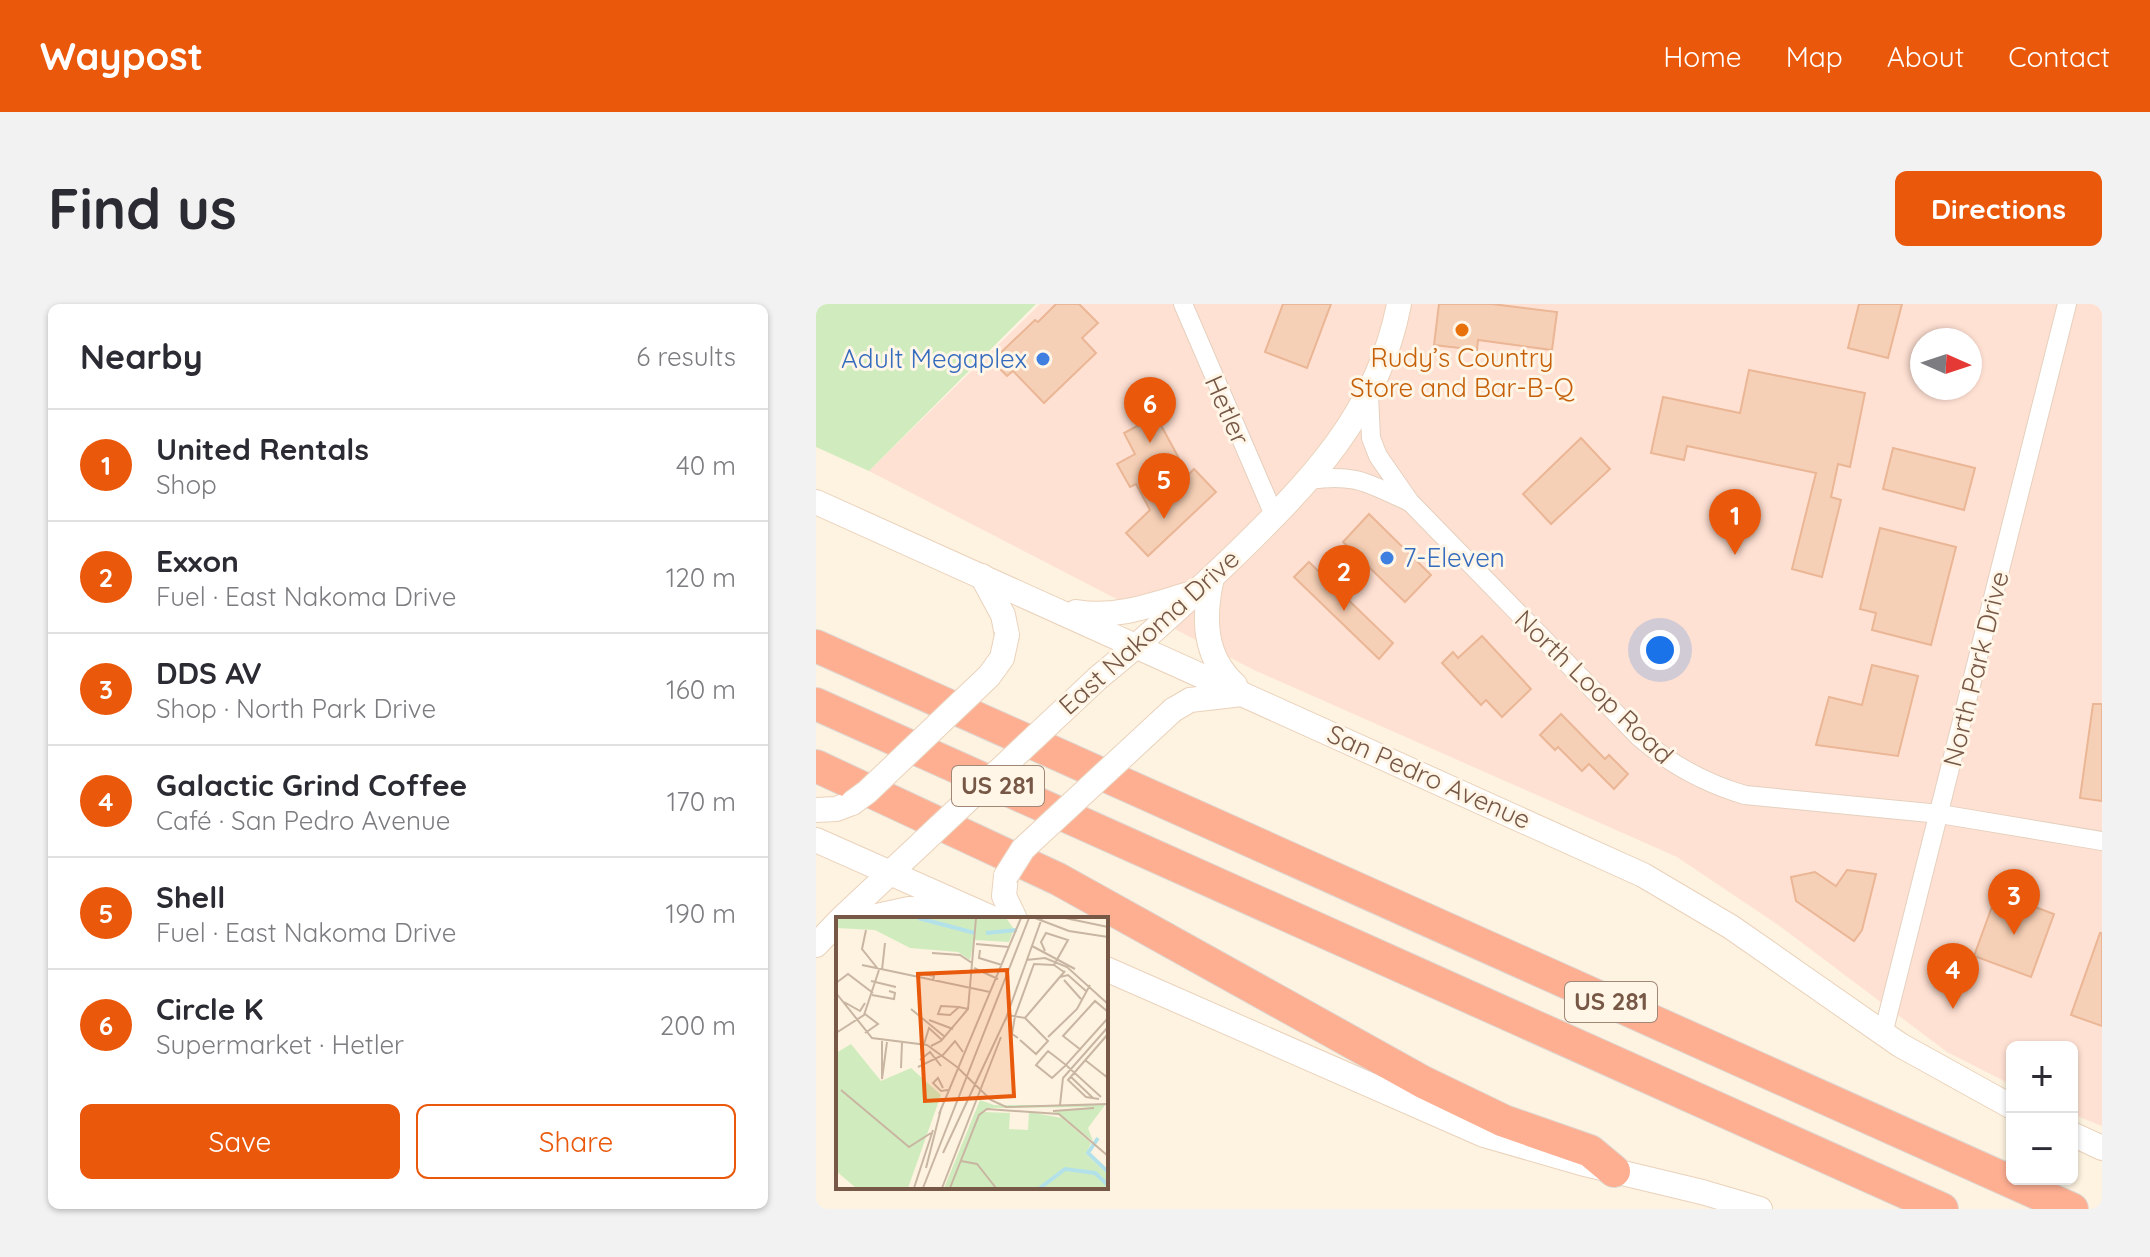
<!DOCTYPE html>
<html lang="en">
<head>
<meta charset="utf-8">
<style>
	body { margin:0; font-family:Quicksand,sans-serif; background:#f2f2f3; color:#2b2b33 }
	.controls { position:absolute; right:24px; bottom:24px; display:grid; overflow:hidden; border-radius:12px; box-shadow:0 2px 6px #0004 }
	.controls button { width:72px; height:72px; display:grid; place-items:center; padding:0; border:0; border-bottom:2px solid #e1e1e2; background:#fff; color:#2b2b33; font:40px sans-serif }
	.compass { position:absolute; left:1094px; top:24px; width:72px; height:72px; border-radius:50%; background:#fff; box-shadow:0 2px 6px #0004; rotate:93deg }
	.you { position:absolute; left:844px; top:346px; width:28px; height:28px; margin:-20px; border:6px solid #fff; border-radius:50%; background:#1a73e8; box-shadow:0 0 0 12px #1a73e833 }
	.badge { display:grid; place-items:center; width:52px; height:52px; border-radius:50%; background:#ea580c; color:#fff; font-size:26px; font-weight:700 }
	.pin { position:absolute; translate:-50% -66px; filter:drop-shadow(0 2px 4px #0008) }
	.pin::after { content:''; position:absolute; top:42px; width:28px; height:24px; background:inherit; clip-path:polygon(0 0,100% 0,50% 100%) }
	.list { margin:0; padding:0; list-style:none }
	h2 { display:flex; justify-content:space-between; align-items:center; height:104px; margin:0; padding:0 32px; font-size:34px }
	h2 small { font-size:26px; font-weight:400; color:#7c7c81 }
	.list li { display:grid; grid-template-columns:52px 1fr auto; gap:24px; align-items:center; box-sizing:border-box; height:112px; padding:0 32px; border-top:2px solid #e1e1e2 }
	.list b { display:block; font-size:30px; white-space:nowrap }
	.list p { margin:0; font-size:26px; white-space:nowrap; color:#7c7c81 }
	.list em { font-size:26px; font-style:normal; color:#7c7c81 }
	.actions { display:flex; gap:16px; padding:24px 32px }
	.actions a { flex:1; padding:18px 0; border:2px solid #ea580c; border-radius:12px; text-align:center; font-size:28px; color:#ea580c }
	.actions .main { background:#ea580c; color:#fff }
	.map { position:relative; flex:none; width:1286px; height:905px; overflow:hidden; border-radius:12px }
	header { display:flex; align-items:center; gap:48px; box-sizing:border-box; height:112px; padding:0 40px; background:#ea580c; color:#fff }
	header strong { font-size:38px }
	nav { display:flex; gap:44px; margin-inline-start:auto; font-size:28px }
	.intro { display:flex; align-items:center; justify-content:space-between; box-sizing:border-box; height:192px; padding:0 48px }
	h1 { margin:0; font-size:56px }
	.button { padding:20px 36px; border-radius:12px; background:#ea580c; color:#fff; font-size:28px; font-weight:700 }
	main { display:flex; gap:48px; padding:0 48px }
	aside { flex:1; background:#fff; border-radius:12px; box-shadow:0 2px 6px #0004 }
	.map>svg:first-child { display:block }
	.commercial { fill:#ffe1d3; fill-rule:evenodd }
	.green { fill:#d0ecbe }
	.building { fill:#f6d0b6; stroke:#eab695; stroke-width:2 }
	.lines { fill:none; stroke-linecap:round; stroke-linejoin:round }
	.street-casing { stroke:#e5d0be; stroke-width:20 }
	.secondary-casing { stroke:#ead2bb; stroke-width:26 }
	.highway-casing { stroke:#ded7d2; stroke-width:34 }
	.street { stroke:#fff; stroke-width:18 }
	.secondary { stroke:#fff; stroke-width:24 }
	.highway { stroke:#feaf92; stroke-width:32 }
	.secondary-bridge-casing { stroke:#ead2bb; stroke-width:26; stroke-linecap:butt }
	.secondary-bridge { stroke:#fff; stroke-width:24 }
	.food-dot { fill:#e8710a; stroke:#fff6e8; stroke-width:3 }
	.shop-dot { fill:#3f7fe0; stroke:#fff6e8; stroke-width:3 }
	.labels { text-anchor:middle; stroke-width:6; stroke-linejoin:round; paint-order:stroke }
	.shield { fill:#fff6e8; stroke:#a08776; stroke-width:2 }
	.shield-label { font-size:24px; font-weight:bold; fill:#775745 }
	.food-label { font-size:26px; fill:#c56008; stroke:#fff6e8 }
	.shop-label { font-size:26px; fill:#366cbe; stroke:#fff6e8; text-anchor:end }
	.street-label { font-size:26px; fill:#775745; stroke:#fff6e8 }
	.inset-river { fill:none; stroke:#b3e1e9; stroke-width:4 }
	.inset-road { fill:none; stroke:#c8b5a2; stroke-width:2 }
	.view { fill:#e8590c; fill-opacity:0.15; stroke:#e8590c; stroke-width:4 }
	.inset-edge { fill:none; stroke:#775745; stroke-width:4 }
</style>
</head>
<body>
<header>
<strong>Waypost</strong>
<nav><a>Home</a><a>Map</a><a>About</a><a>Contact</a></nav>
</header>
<div class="intro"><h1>Find us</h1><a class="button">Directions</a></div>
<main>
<aside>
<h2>Nearby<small>6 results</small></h2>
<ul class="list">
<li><span class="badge">1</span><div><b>United Rentals</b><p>Shop</p></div><em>40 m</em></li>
<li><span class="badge">2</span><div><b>Exxon</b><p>Fuel · East Nakoma Drive</p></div><em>120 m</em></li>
<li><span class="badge">3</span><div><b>DDS AV</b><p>Shop · North Park Drive</p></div><em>160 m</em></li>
<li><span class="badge">4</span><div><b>Galactic Grind Coffee</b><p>Café · San Pedro Avenue</p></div><em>170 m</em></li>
<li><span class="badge">5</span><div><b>Shell</b><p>Fuel · East Nakoma Drive</p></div><em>190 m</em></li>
<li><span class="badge">6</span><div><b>Circle K</b><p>Supermarket · Hetler</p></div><em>200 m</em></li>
</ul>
<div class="actions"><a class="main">Save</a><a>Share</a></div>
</aside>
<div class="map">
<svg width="1286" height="905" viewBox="0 0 1286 905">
	<rect width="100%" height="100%" fill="#fef3e0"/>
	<path class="commercial" d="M 224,0 L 1286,0 L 1286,822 L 1256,810 L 1256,743 L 1196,743 L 1196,781 L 1131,748 L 965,623 L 861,553 L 438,366 L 53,167 ZM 1106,36 L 1154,36 L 1154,84 L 1106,84 Z"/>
	<polygon class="green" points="0,0 220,0 53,167 0,143"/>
	<g class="building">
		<polygon points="240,0 263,0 282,19 266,34 280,49 228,99 197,67 191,72 176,57 219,16 222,18"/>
		<polygon points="467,0 515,0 491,64 449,48"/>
		<polygon points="623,0 676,0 741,8 736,46 662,36 661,46 618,41"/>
		<polygon points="1043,0 1086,0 1072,54 1032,44"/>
		<polygon points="933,66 1049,89 1034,163 1022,160 1015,193 1025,196 1006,273 976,265 1000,169 871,142 868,156 835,149 847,93 924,109"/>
		<polygon points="340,112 372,171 378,165 400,188 332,252 310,229 334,206 320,180 314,183 301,160 319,150 308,129"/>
		<polygon points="765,134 794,165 735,220 707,190"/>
		<polygon points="1077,144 1159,164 1148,206 1067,185"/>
		<polygon points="553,210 615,271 589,298 527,238"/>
		<polygon points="1064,224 1140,243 1115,341 1056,326 1060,309 1044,305"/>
		<polygon points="493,258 577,339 563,355 478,273"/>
		<polygon points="666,332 715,385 686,413 670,396 665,401 626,359 637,348 642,354"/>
		<polygon points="1056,361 1102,372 1082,452 1000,441 1013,393 1046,401"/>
		<polygon points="1277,400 1286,400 1286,497 1264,494"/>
		<polygon points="745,410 789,455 793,451 812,470 798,485 773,460 766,467 742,443 739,446 724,431"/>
		<polygon points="1031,566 1060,570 1046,626 1038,637 980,597 975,573 999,568 1020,582"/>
		<polygon points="1181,589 1238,610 1215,673 1158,652"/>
		<polygon points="1284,629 1286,629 1286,722 1255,711"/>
	</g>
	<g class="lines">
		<g class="street-casing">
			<g id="street">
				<polyline points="367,0 458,211"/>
				<path d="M 553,91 L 555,134 L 562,152 L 594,198 L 823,433 C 855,461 888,479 929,491 L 1124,510 L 1286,537"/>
				<path d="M 493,176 C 542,169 552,180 594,198"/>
				<polyline points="1067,730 1251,0"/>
			</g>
		</g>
		<g class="secondary-casing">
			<g id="secondary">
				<polyline points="0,198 827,571 915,623 1084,741 1196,803"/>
				<polyline points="166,272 187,311 191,331"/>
				<path d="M 396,273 C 387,313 387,352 419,381"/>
				<path d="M 260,308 C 299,315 336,301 373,290"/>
				<path d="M 283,373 C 329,336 372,296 415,255 C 492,180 562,110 583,0"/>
				<polyline points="357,406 374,396 426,390"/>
				<polyline points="0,506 20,505 36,499"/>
				<polyline points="0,536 178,615"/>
				<polyline points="190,572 188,592 199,615"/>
				<polyline points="25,615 108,537"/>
				<polyline points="47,615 93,605 143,605"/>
				<polyline points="0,641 22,618"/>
				<polyline points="290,665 668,831 765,859 886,888 944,905"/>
				<polyline points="1256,830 1286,844"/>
			</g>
		</g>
		<g class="highway-casing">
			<g id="highway">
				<polyline points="0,342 1256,905"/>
				<polyline points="0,400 1126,905"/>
				<polyline points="0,462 242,575 607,778 688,817 774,847 798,867"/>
			</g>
		</g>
		<use href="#street" class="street"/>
		<use href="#secondary" class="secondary"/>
		<use href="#highway" class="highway"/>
		<g class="secondary-bridge-casing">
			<g id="secondary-bridge">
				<polyline points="36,499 51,488 173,372 186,354 191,331"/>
				<polyline points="108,537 283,373"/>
				<polyline points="190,572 207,545 357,406"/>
			</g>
		</g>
		<use href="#secondary-bridge" class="secondary-bridge"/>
	</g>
	<circle class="food-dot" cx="646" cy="26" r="8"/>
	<g class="shop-dot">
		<circle cx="227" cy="55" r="8"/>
		<circle cx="571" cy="254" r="8"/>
	</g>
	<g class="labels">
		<g class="shield">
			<rect x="136" y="462" width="92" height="40" rx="6"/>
			<rect x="749" y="678" width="92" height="40" rx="6"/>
		</g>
		<g class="shield-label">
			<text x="182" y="490">US 281</text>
			<text x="795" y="706">US 281</text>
		</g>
		<g class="food-label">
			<text x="646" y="63">Rudy’s Country<tspan x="646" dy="30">Store and Bar-B-Q</tspan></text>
		</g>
		<g class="shop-label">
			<text x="211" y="64">Adult Megaplex</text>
			<text x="587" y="263" text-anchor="start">7-Eleven</text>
		</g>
		<g class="street-label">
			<text transform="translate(411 106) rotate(66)" y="9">Hetler</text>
			<text transform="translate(333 328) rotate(-42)" y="9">East Nakoma Drive</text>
			<text transform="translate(1160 365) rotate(-76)" y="9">North Park Drive</text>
			<text transform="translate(778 383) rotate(44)" y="9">North Loop Road</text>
			<text transform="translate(613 473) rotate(24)" y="9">San Pedro Avenue</text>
		</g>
	</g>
	<g transform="translate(20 613)">
		<rect width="272" height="272" fill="#fef3e0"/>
		<path d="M 0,1 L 170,1 L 178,12 L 173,25 L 138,23 L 134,43 L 122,35 L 74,31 L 39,13 L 0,11 ZM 15,127 L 45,164 L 75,151 L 105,178 L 72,271 L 20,271 L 0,254 L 0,136 ZM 144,183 L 158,188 L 269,188 L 252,211 L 257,224 L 217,194 L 258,190 L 155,191 L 146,195 L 174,196 L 173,212 L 192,213 L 193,195 L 226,201 L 255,226 L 250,237 L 272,258 L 272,271 L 108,271 Z" fill="#d0ecbe"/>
		<path class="inset-river" d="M 82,1 L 139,16M 150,16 L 181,13M 262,221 L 252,236 L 272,255M 204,271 L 229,252 L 259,256 L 272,268"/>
		<path class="inset-road" d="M 199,1 L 233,14 L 272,20M 229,1 L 272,10M 30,13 L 26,32 L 42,52M 140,27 L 173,30M 196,29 L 239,52M 144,33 L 143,41 L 166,48M 209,34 L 205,25 L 210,16 L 232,23 L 218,48 L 228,55M 96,36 L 124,38 L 136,46M 190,43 L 209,41 L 231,50 L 272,87M 26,48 L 154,75M 138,51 L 162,62M 46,53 L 49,26M 81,60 L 82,56 L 98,59 L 97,64M 224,60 L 232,58 L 250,74M 228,63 L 245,82M 35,64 L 60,70M 0,66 L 12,57 L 37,76M 0,76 L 36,121 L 91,128 L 121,150M 36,78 L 58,82 L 59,76 L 53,74M 8,85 L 24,94 L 29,86M 123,90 L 114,98 L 102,97 L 105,89 L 123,90 L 132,92M 75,92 L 109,120M 171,98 L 189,101 L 229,54M 93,103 L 117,112M 169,104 L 206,1M 0,116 L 28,98 L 43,53M 29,116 L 42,107 L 29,97M 212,120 L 241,92 L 254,68M 182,121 L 176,117 L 179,99 L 198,47 L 218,48M 184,123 L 200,137 L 212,124 L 189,101M 46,124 L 46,162 L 51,125M 88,127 L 93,111 L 106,123M 95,129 L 105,124 L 132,92 L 140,1M 245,133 L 227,119 L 259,84 L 272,95M 84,143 L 94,135 L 105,149M 249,143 L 272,161M 82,150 L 107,138 L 119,124 L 127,135M 121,150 L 155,183 L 170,190 L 272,187M 65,151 L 66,125M 235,160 L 257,181M 107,171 L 102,161 L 97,166 L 105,174 L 112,173M 5,173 L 73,230 L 95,216M 265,180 L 230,148 L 216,161 L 200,148 L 212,134 L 230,148 L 272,101M 263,182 L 250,180 L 232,163 L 272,117M 224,188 L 227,161 L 272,110M 217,194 L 258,191M 103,197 L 185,1M 107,236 L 170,101M 125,244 L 141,247 L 160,271M 90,251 L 105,192M 78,271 L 97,213M 87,271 L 193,1M 106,271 L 165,120M 114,271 L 143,198 L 151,192 L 223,197 L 272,239"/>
		<path class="view" d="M 171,53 L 178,179 L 89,184 L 82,57 Z"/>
		<rect width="272" height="272" class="inset-edge"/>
	</g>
</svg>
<div class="controls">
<button>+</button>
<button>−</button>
</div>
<svg class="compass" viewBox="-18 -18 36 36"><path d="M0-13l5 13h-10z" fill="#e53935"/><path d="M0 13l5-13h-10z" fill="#7c7c81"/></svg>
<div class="you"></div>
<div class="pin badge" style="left:919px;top:251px">1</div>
<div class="pin badge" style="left:528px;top:307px">2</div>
<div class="pin badge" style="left:1198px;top:631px">3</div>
<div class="pin badge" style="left:1137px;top:705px">4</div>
<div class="pin badge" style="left:348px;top:215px">5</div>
<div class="pin badge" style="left:334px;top:139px">6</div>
</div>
</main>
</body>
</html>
